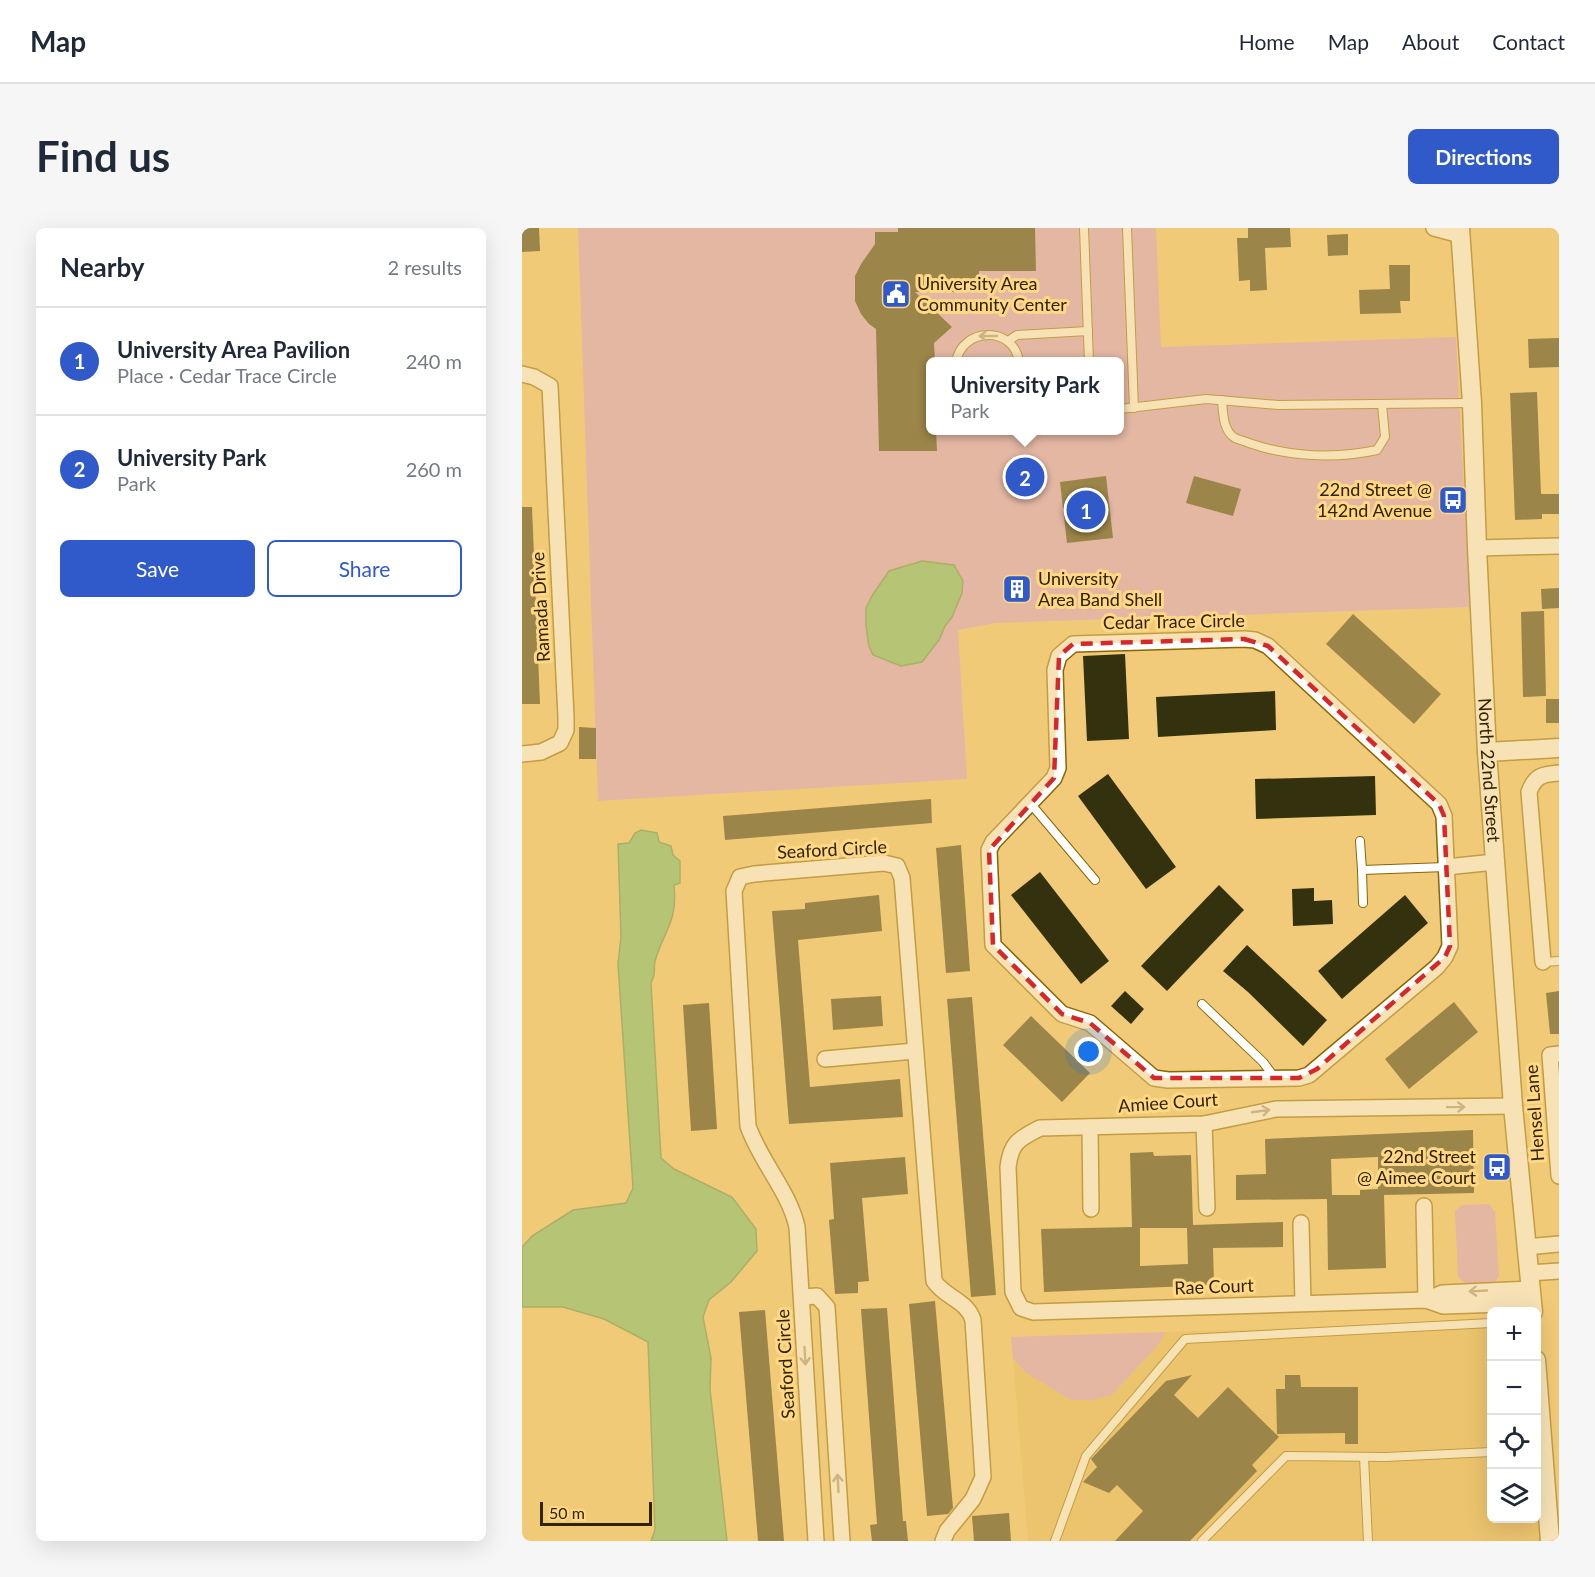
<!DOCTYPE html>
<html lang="en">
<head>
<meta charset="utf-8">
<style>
	body { margin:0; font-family:Lato,sans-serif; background:#f6f6f7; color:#1f2937 }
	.controls { position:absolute; right:18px; bottom:18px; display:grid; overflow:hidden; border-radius:9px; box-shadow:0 6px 24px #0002 }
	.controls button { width:54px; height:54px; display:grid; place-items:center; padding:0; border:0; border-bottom:2px solid #e0e1e3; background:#fff; color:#1f2937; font:30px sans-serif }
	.scale { position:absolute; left:18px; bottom:15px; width:112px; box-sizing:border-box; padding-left:6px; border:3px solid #312200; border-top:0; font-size:16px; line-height:21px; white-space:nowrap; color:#312200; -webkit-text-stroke:4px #fed885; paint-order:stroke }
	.you { position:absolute; left:567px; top:824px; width:21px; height:21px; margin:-15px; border:4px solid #fff; border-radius:50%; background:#1a73e8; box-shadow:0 0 0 9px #1a73e833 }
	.badge { display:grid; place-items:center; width:39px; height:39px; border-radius:50%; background:#305ac9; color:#fff; font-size:20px; font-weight:700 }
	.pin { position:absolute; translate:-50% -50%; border:3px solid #fff; box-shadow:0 2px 6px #0006 }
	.popup { position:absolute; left:404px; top:129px; width:198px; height:78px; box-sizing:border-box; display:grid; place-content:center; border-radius:9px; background:#fff; filter:drop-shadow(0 2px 4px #0005); font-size:20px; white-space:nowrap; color:#747a83 }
	.popup b { font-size:22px; color:#1f2937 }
	.popup::after { content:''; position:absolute; left:50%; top:100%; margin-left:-12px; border:12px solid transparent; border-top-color:#fff }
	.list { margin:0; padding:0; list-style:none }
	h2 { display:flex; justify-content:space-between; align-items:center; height:78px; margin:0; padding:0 24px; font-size:26px }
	h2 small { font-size:20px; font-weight:400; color:#747a83 }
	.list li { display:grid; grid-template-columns:39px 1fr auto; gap:18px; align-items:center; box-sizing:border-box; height:108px; padding:0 24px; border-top:2px solid #e0e1e3 }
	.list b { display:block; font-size:22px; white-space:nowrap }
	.list p { margin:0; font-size:20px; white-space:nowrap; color:#747a83 }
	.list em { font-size:20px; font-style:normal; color:#747a83 }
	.actions { display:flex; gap:12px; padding:18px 24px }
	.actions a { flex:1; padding:14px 0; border:2px solid #305ac9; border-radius:9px; text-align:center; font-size:21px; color:#305ac9 }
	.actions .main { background:#305ac9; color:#fff }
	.icon { flex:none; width:33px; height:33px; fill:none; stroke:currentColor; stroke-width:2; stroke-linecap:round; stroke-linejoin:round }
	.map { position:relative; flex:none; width:1037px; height:1313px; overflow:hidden; border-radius:9px }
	header { display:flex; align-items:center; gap:36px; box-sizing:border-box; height:84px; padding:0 30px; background:#fff; border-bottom:2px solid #e0e1e3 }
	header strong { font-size:28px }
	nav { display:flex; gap:33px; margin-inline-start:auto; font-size:21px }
	.intro { display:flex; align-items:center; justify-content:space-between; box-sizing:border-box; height:144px; padding:0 36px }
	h1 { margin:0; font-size:42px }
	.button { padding:15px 27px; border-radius:9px; background:#305ac9; color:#fff; font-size:21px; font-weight:700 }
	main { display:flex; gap:36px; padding:0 36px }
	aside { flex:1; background:#fff; border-radius:9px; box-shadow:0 6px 24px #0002 }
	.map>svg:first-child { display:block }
	.built { fill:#e7bd62 }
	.green { fill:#d59fd7; fill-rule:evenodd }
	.water { fill:#6dbc71; stroke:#5b8e4f; stroke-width:1.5 }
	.building { fill:#34320e; fill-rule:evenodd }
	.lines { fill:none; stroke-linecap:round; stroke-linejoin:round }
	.service-casing { stroke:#8a6700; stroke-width:10 }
	.minor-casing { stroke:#8a6700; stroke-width:18 }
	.tertiary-casing { stroke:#8a6700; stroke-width:21 }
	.service { stroke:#fff; stroke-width:8 }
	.minor { stroke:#fff; stroke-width:15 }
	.tertiary { stroke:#fff; stroke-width:18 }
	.oneway { stroke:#a29c8c }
	.marked { fill:none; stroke:#d62828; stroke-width:4.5; stroke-dasharray:12 8; stroke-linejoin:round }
	.labels { text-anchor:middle; stroke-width:6; stroke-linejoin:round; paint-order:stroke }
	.poi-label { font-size:18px; fill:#312200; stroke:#fed885; text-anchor:start }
	.street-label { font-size:18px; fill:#312200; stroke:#fed885 }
</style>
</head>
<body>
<header>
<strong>Map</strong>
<nav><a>Home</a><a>Map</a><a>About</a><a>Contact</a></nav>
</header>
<div class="intro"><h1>Find us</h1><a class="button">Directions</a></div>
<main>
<aside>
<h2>Nearby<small>2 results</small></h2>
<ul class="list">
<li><span class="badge">1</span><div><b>University Area Pavilion</b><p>Place · Cedar Trace Circle</p></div><em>240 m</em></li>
<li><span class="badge">2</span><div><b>University Park</b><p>Park</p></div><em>260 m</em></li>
</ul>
<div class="actions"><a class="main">Save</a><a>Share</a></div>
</aside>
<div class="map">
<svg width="1037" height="1313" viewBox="0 0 1037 1313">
	<rect width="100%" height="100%" fill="#f1cb79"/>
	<polygon class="built" points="969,1094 969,1290 1014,1290 1015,1235 1020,1313 506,1313 491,1130 503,1144 518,1152 590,1167 637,1116 643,1104"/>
	<g class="green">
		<path d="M 56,0 L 634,0 L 639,119 L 934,109 L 948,379 L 474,395 L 436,402 L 445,551 L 76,573 ZM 408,134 L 598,134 L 598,202 L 408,202 Z"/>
		<polygon points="967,976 973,984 977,1048 973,1054 944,1056 936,1049 933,983 940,977"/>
		<polygon points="643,1104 637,1116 590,1167 572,1172 549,1172 503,1144 491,1130 489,1109"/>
	</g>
	<g class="water">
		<polygon points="400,333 432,337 441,353 440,365 430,389 423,398 417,412 400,434 379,438 351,427 347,418 344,398 344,380 350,368 367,343"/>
		<path d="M 119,602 L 135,605 L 137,614 L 149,618 L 151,627 L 158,633 L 158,655 L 152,657 C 156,694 142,702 133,733 C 131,742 135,744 129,755 L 139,930 L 152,941 L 210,969 L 234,1001 L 235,1023 L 209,1054 L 187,1072 L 181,1089 L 189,1130 L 188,1161 L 205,1313 L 129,1313 L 133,1302 L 126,1114 L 82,1091 L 41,1079 L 0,1079 L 0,1019 L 10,1008 L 51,982 L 104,975 L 111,960 L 96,736 L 99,709 L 96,616 L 107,615 L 113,605 Z"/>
	</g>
	<g class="building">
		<polygon points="0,0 17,0 18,23 0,24"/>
		<polygon points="376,0 513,0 514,43 457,43 457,51 445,51 444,64 393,64 430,99 412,115 413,134 408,134 408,202 414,202 415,223 357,223 354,101 347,96 339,86 333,73 333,48 339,36 353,16 353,4 376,4"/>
		<polygon points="726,0 768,0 769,19 743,20 745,62 728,63 728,52 717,53 715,10 726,10"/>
		<polygon points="826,6 826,27 806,28 805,7"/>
		<polygon points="867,37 888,37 888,73 878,73 879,85 838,86 837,62 868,61"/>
		<polygon points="1037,110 1037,139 1007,140 1006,111"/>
		<polygon points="1015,164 1019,266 1037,266 1037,286 1020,286 1020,291 993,292 988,165"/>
		<polygon points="584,248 591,310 545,315 538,254"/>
		<polygon points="672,248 719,261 711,288 664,275"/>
		<polygon points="0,279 10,279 18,476 0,476"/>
		<polygon points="495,347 507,350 503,368 489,368 483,351"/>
		<polygon points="1037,360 1037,380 1020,381 1019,361"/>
		<polygon points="1022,383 1024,468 1001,469 999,384"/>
		<polygon points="831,386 919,466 892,496 804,416"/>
		<polygon points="603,426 607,511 565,513 561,428"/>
		<polygon points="753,463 754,502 636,509 634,469"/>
		<rect x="1024" y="471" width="13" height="24"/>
		<polygon points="57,499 74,500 74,531 57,531"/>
		<polygon points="586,546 654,639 624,661 556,568"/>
		<polygon points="853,548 854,587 734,591 733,551"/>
		<polygon points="409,571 410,595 203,612 201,588"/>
		<polygon points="439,617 448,743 424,745 414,620"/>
		<polygon points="518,644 587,733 559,756 489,667"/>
		<polygon points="697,657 722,682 645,763 619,738"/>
		<polygon points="792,660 792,673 810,672 811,696 771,698 770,661"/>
		<polygon points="357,667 360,703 276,712 288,859 378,851 381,889 267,896 250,683 283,681 283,675"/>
		<polygon points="883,667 906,695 820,771 796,743"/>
		<polygon points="725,717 805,792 781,818 726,764 701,743"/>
		<polygon points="603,763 622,781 609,796 589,778"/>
		<polygon points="1037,763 1037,806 1028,806 1024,765"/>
		<polygon points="359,768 361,798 311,802 309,771"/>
		<polygon points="450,769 474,1067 449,1069 425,771"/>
		<polygon points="932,774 956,804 887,861 863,831"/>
		<polygon points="187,775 195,901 169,903 161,777"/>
		<polygon points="509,788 568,845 540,874 481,817"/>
		<path d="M 951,902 L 952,965 L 862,967 L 864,1040 L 806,1042 L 805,971 L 714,972 L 714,947 L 744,946 L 743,911 ZM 856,929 L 856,961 L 838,962 L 838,967 L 810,967 L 809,931 Z"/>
		<path d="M 631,924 L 632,928 L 669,927 L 671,997 L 761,994 L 761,1019 L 691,1020 L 692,1057 L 522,1064 L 519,1001 L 610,999 L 608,925 ZM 618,1000 L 665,1000 L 666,1036 L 618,1038 Z"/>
		<polygon points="383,929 386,966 340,970 347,1053 336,1054 336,1065 313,1066 307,992 312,991 308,935"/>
		<polygon points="413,1073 431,1280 426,1286 405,1288 387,1076"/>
		<polygon points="365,1080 381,1293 384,1293 386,1313 350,1313 348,1297 355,1296 339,1081"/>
		<polygon points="243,1082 262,1313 236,1313 217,1084"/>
		<polygon points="670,1147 652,1167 676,1190 706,1159 757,1209 730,1237 735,1243 668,1313 593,1313 621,1283 595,1257 587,1265 561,1254 575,1239 569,1231 644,1153"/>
		<polygon points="763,1147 778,1147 779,1159 836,1159 836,1216 823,1216 823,1205 755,1206 754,1161 763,1161"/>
		<polygon points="487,1285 489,1313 452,1313 450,1288"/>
	</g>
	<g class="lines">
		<g class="service-casing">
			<g id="service">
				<polyline points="562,0 567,134"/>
				<polyline points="605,0 612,180"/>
				<polyline points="486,113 495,107 566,103"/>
				<path d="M 434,134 C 440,99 492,97 497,134"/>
				<path d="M 700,172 C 701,185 701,203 713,210 C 717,212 723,213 727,215 C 767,229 813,231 855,222 L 863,209 L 860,176"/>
				<polyline points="598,181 684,171 756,177 949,175"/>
				<polyline points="508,575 573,652"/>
				<polyline points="838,613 840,642 924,639"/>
				<polyline points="840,642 841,675"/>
				<polyline points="1021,734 1037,733"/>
				<polyline points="680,776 741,834 753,850"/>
				<polyline points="842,1229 846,1313"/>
				<polyline points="533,1313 564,1228 663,1111 969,1095"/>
				<polyline points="680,1313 764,1228 864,1229 969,1224"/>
			</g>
		</g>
		<g class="minor-casing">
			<g id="minor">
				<polyline points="912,0 938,7"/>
				<polyline points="0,146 12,149 28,158 44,489 44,502 38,515 19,524 0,526"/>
				<polyline points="955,320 1037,318"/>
				<polygon points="722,411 733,412 746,418 917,576 922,588 928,718 923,729 915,739 787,847 777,850 646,852 632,850 568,795 540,786 471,717 467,622 471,614 532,550 536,540 533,442 537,428 551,416"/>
				<polyline points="924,639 973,634"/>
				<path d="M 1021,734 L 1007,564 C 1013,548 1020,546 1037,545"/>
				<polyline points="1037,826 1028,827 1037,948"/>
				<polyline points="303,831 393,823"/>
				<path d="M 991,878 L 754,881 L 682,896 L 518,900 C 497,911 489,914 486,939 L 491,1064 L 499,1080 L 511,1084 L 904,1072 L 921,1078 L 1010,1075"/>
				<polyline points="682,896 685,980"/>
				<polyline points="568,899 569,981"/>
				<polyline points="902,978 904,1072"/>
				<polyline points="779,995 781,1075"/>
				<polyline points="1004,1019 1037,1016"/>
				<polyline points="1007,1045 1037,1043"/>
				<polyline points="280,1069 295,1068 305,1079 320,1313"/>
				<polyline points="904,1072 920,1065 1008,1061"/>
				<path d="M 294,1313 L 275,999 C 267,963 238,933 226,898 L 212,663 L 218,649 L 232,646 L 362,635 L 375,638 L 380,650 L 412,1053 C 422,1069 445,1072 451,1092 L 461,1249 L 451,1271 L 425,1303 L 421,1313"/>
			</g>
		</g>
		<g class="tertiary-casing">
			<g id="tertiary">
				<path id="s1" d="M 938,0 L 950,175 L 955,320 L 965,524 L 991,878 L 1011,1084"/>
				<polyline points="965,524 1037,520"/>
				<polyline points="1014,1132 1028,1313"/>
			</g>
		</g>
		<use href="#service" class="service"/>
		<use href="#minor" class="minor"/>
		<use href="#tertiary" class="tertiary"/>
	</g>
	<defs><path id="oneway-shaft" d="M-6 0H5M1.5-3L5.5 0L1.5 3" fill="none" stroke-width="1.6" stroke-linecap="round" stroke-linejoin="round" transform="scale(1.5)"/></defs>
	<g class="oneway">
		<use href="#oneway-shaft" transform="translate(466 108) rotate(-180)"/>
		<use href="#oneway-shaft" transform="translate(934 879) rotate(-1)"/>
		<use href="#oneway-shaft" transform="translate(739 883) rotate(-8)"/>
		<use href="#oneway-shaft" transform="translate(956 1063) rotate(177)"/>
		<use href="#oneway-shaft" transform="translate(283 1128) rotate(87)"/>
		<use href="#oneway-shaft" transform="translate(316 1255) rotate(-93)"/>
	</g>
	<path d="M0 0H1037V1313H0ZM 722,411 L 746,418 L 917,576 L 922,588 L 928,718 L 923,729 L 795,841 L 777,850 L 632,850 L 568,795 L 540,786 L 471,717 L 467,622 L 532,550 L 537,428 L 551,416 Z" fill="#f1cb79" fill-opacity=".55" fill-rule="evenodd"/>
	<path class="marked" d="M 722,411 L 746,418 L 917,576 L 922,588 L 928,718 L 923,729 L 795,841 L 777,850 L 632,850 L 568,795 L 540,786 L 471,717 L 467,622 L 532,550 L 537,428 L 551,416 Z"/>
	<defs>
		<g id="civic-square" transform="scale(1.5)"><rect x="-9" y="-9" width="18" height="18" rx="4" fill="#305ac9" stroke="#fed885"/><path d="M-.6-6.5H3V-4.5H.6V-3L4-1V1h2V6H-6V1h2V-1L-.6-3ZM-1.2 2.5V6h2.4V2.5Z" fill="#fff"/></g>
		<g id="bus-square" transform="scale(1.5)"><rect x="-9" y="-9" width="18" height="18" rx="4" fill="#305ac9" stroke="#fed885"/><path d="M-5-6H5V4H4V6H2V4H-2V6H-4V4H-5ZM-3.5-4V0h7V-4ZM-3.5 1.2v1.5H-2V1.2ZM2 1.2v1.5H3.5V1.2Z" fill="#fff"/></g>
		<g id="building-square" transform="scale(1.5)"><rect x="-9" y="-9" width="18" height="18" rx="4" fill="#305ac9" stroke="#fed885"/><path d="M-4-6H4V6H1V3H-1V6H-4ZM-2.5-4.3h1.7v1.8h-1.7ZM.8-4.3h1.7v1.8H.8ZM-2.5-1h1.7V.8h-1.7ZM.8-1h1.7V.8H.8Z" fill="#fff"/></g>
	</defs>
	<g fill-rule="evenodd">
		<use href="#civic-square" x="374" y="66"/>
		<use href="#bus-square" x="931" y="272"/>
		<use href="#building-square" x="495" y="361"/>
		<use href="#bus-square" x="975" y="939"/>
	</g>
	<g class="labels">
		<g class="poi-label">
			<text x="395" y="62">University Area<tspan x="395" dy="21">Community Center</tspan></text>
			<text x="910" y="268" text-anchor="end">22nd Street @<tspan x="910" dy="21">142nd Avenue</tspan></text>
			<text x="516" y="357">University<tspan x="516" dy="21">Area Band Shell</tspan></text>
			<text x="954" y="935" text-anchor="end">22nd Street<tspan x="954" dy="21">@ Aimee Court</tspan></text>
		</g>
		<g class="street-label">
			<text transform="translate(19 379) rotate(-93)" y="6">Ramada Drive</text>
			<text transform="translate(652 394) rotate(-1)" y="6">Cedar Trace Circle</text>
			<text dy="6" stroke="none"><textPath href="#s1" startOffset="543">North 22nd Street</textPath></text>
			<text transform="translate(310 622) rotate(-3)" y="6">Seaford Circle</text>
			<text transform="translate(646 875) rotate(-4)" y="6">Amiee Court</text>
			<text transform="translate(1013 885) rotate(-94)" y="6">Hensel Lane</text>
			<text transform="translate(692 1059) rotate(-2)" y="6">Rae Court</text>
			<text transform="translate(264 1136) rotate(-93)" y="6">Seaford Circle</text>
		</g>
	</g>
</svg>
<div class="controls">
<button>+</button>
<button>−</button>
<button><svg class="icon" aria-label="locate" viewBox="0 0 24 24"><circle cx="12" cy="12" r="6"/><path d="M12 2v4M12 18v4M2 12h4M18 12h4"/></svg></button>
<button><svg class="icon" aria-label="layers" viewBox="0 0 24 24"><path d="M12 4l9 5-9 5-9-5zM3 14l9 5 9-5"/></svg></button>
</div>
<div class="scale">50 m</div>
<div class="you"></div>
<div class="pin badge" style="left:564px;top:282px">1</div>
<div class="pin badge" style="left:503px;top:249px">2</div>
<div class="popup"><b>University Park</b>Park</div>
</div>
</main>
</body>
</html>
